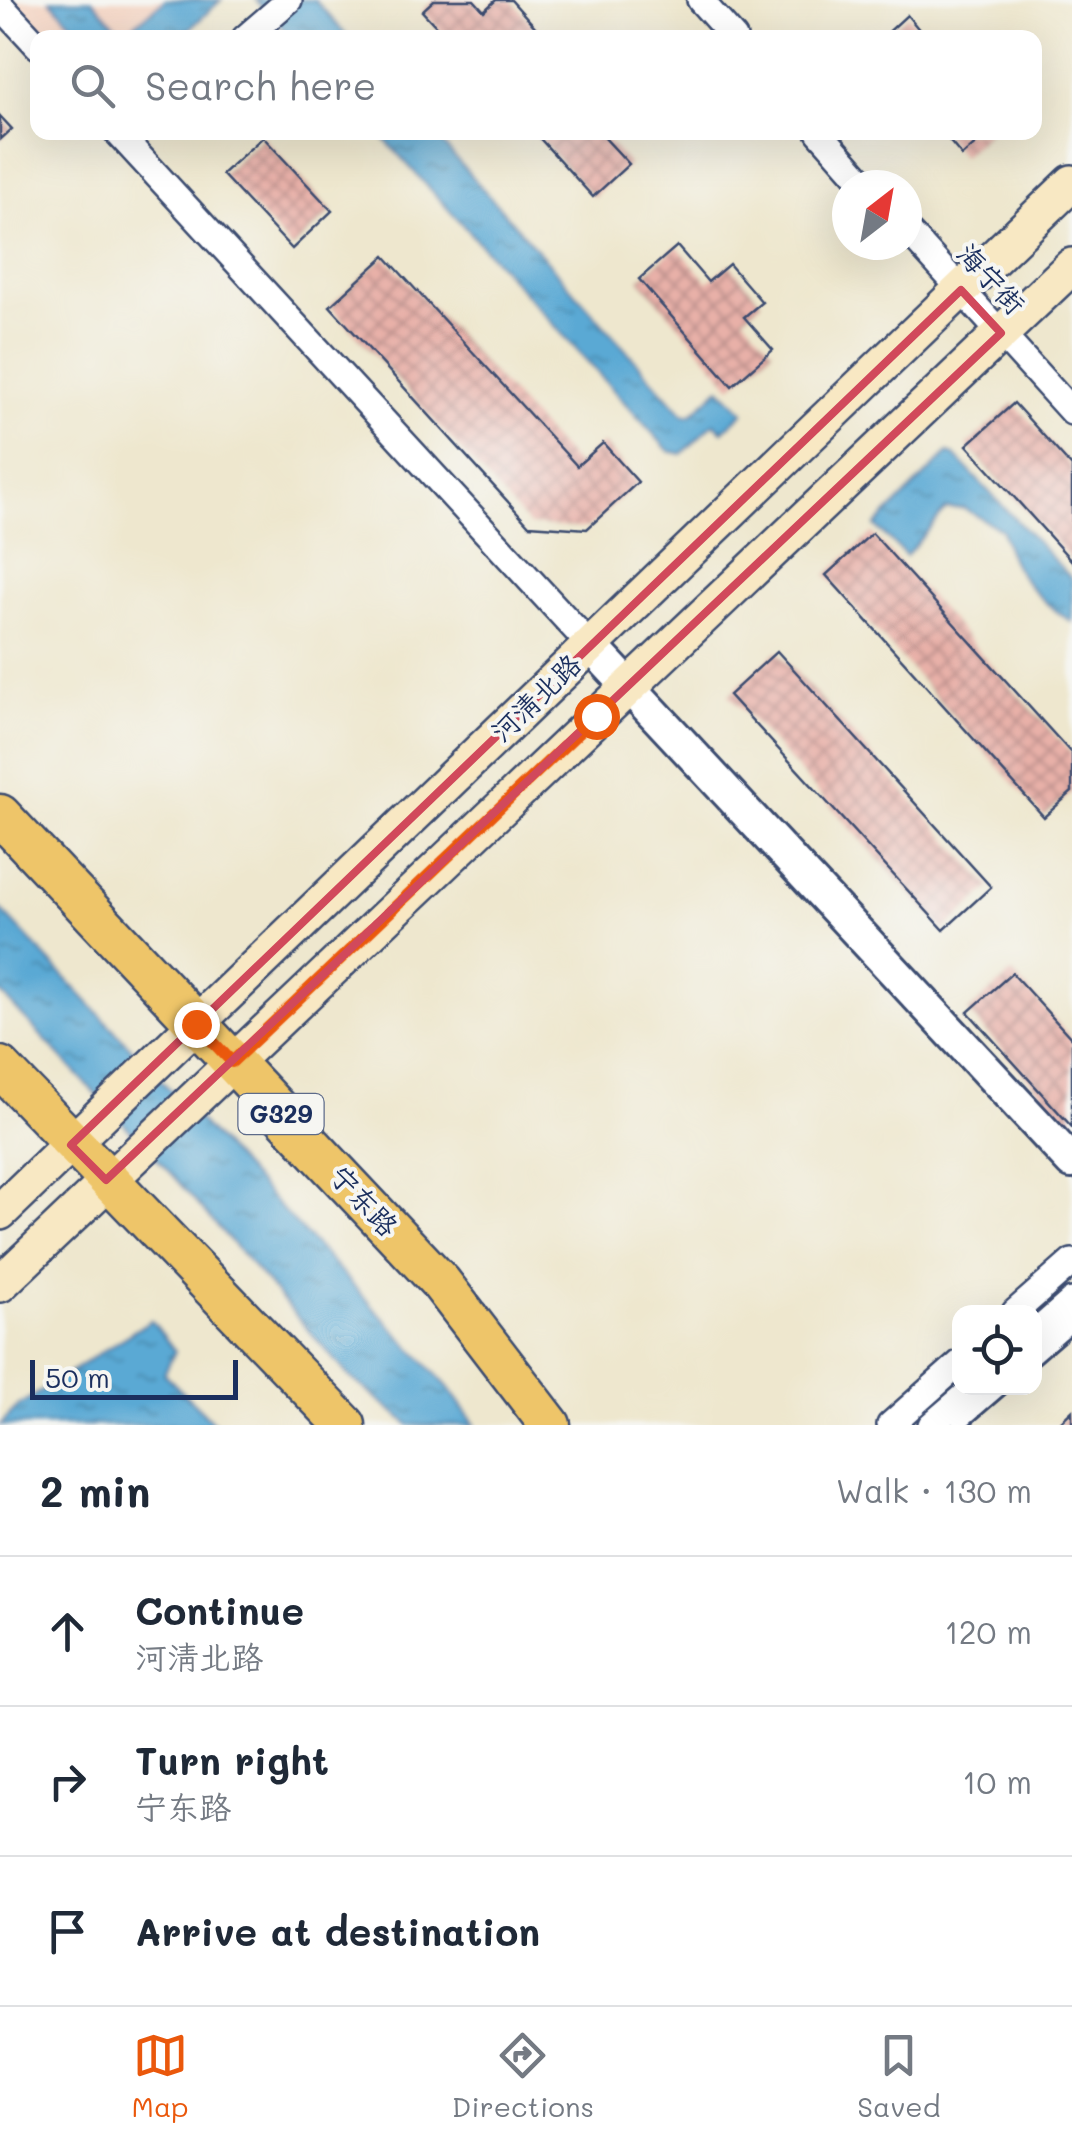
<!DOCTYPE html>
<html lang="en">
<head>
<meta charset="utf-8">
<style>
	body { margin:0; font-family:Mali,"LXGW WenKai TC",sans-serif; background:#f2f2f3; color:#1f2937 }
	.controls { position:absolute; right:30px; bottom:30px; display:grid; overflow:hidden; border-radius:20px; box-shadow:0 10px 40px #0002 }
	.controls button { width:90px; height:90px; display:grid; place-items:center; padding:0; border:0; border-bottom:2px solid #e0e1e3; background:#fff; color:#1f2937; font:50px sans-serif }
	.compass { position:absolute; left:832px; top:170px; width:90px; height:90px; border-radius:50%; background:#fff; box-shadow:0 10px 40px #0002; rotate:31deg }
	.scale { position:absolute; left:30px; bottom:25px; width:208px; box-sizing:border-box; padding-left:10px; border:5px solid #1b2f5e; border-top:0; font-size:28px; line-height:35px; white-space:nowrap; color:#1b2f5e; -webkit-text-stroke:8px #f6f6f2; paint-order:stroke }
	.stop { position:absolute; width:30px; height:30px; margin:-22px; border:8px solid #ea580c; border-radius:50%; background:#fff }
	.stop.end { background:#ea580c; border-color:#fff; box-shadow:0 2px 10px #0008 }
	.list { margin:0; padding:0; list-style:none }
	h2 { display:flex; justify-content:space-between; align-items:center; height:130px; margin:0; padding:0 40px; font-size:42px }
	h2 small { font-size:32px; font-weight:400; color:#747a83 }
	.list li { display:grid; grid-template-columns:65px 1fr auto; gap:30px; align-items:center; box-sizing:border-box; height:150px; padding:0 40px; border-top:2px solid #e0e1e3 }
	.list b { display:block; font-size:38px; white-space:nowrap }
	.list p { margin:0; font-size:32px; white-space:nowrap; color:#747a83 }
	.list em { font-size:32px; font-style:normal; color:#747a83 }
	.icon { flex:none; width:55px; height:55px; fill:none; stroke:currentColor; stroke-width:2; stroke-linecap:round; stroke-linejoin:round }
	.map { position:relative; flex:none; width:1072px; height:1425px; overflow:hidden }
	.search { position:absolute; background:#fff; box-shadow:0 10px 40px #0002; left:30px; right:30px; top:30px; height:110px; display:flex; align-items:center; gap:25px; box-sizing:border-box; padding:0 35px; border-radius:20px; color:#747a83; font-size:38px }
	.sheet { height:580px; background:#fff }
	nav { display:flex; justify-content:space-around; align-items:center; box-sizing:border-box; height:140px; border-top:2px solid #e0e1e3; background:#fff; font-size:28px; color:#747a83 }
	nav a { display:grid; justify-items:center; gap:5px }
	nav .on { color:#ea580c }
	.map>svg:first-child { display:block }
	.built { fill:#f4d3c1 }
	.water { fill:url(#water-ripples); stroke:#3a6c99; stroke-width:2.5 }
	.building { fill:url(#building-cross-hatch) }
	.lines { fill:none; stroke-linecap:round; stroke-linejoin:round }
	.service-casing { stroke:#3b4b6f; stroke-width:18 }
	.minor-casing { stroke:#3b4b6f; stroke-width:30 }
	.tertiary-casing { stroke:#3b4b6f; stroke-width:38 }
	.secondary-casing { stroke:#3b4b6f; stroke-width:40 }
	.primary-casing { stroke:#3b4b6f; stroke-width:45 }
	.service { stroke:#fff; stroke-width:12 }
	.minor { stroke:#fff; stroke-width:25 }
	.tertiary { stroke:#fff; stroke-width:32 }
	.secondary { stroke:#f8e8c3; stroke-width:35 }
	.primary { stroke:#eec569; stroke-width:40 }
	.route { stroke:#ea580c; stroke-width:12 }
	.marked { fill:none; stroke:#d1495b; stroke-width:8; stroke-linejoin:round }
	.labels { text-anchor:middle; stroke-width:8; stroke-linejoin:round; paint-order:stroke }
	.shield { fill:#f6f6f2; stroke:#5d6b8a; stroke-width:2.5 }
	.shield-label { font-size:25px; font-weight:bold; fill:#1b2f5e }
	.street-label { font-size:28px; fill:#1b2f5e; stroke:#f6f6f2 }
</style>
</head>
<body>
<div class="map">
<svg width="1072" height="1425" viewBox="0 0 1072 1425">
	<defs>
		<pattern id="water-ripples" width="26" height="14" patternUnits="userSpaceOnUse" patternTransform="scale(2.5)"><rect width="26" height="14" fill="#5aa9d4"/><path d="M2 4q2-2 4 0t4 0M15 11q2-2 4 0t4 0" fill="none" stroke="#4a8aaf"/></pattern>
		<pattern id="building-cross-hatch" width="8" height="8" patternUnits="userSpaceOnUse" patternTransform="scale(2.5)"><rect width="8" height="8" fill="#e8b0a8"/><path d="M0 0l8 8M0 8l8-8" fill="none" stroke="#bb908c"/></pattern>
	</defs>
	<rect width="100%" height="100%" fill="#f6f6f2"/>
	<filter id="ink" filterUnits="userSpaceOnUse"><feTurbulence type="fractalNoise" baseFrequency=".01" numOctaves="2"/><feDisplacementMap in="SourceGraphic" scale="20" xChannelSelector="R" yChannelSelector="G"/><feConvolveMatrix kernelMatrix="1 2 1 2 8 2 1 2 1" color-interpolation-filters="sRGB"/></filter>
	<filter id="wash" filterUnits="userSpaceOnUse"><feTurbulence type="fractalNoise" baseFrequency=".0048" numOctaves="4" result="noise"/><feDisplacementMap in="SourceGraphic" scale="40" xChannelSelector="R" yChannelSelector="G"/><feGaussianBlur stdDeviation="2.25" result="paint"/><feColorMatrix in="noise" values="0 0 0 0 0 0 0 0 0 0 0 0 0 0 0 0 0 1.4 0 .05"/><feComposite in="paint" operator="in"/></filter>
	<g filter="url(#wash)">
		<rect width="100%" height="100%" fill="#eee7ce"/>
		<polygon class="built" points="11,0 175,0 135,38 45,37"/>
		<g class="water">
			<polygon points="50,0 92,0 117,27 128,30 165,0 221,0 181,37 86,38"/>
			<polygon points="256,0 315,0 348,37 291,37"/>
			<polygon points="379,133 433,133 684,415 691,415 720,388 744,412 723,431 714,423 682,454 669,451"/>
			<path d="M 948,453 L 954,455 L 1072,579 L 1072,622 C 1037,599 1010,572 1002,530 L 963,508 L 946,509 L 906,556 L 875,526 Z"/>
			<polygon points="0,908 448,1387 475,1425 410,1425 350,1377 174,1177 0,992"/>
			<polygon points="151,1320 175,1351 164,1374 216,1425 0,1425 18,1406"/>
		</g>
		<g id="blocks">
			<g class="building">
				<polygon points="434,0 474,0 484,11 496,0 511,0 536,28 525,38 447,38 422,11"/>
				<polygon points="907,15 926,38 882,38"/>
				<polygon points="0,116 12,129 0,140"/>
				<polygon points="534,132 609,132 604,137 629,164 593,197"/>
				<polygon points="942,132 989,132 962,156"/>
				<polygon points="263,137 332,211 292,249 222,174"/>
				<polygon points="677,246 708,282 729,264 762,302 744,317 773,350 732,386 639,279"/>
				<polygon points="385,256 577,466 603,443 638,482 587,529 529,525 330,306"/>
				<polygon points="1014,403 1072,467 1072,561 967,445"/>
				<polygon points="872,533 1072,754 1072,792 1044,817 826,575"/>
				<polygon points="777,651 991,887 944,930 729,695"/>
				<polygon points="1012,973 1072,1039 1072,1127 968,1012"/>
				<polygon points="1072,1411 1072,1425 1057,1425"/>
			</g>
		</g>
	</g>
	<g filter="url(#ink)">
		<use href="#blocks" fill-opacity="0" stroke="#3b4b6f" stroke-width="2.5"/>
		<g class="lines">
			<g class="service-casing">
				<g id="service">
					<polyline points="1034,1357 1072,1324"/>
					<polyline points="958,1425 1001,1388"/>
				</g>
			</g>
			<g class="minor-casing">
				<g id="minor">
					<polyline points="700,0 734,38"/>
					<polyline points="0,5 38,46"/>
					<polyline points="245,38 289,0"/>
					<polyline points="117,132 591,646"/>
					<polyline points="819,132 866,185"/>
					<polyline points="907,230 1072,412"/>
					<polyline points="1015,1312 1072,1262"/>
					<polyline points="1034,1334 1072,1301"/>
					<polyline points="890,1425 960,1363"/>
					<polyline points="931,1425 974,1388"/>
				</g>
			</g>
			<g class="tertiary-casing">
				<polyline id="tertiary" points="591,646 1072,1162"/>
			</g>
			<g class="secondary-casing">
				<g id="secondary">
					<polyline points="0,1212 1072,183"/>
					<polyline points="0,1284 1072,266"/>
				</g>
			</g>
			<g class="primary-casing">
				<g id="primary">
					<polyline points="0,815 441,1283 550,1425"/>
					<polyline points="0,1067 345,1425"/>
				</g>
			</g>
			<use href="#service" class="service"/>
			<use href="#minor" class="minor"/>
			<use href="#tertiary" class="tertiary"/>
			<use href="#secondary" class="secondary"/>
			<use href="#primary" class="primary"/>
		</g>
	</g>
	<g class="lines" filter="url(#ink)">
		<polyline class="route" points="196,1024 232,1062 596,716"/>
	</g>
	<path class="marked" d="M 961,290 L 1001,333 L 106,1180 L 71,1145 Z"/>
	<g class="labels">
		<rect class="shield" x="238.5" y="1094" width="85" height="40" rx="8"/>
		<g class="shield-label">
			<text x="281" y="1123">G329</text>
		</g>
		<g class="street-label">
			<text transform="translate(991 279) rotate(47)" y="10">海宁街</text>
			<text transform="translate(536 698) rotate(-44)" y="10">河清北路</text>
			<text transform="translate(364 1201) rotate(47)" y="10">宁东路</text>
		</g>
	</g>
</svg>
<div class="controls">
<button><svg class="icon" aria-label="locate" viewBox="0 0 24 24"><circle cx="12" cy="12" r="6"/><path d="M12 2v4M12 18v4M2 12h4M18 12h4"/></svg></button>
</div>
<svg class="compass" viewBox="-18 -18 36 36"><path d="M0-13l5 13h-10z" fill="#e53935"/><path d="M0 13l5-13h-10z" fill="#747a83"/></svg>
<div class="scale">50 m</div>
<div class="stop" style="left:596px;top:716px"></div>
<div class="stop end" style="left:196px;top:1024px"></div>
<div class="search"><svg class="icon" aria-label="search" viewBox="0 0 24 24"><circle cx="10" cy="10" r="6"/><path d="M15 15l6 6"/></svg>Search here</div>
</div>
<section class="sheet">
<h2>2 min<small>Walk · 130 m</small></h2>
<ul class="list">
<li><svg class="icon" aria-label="ahead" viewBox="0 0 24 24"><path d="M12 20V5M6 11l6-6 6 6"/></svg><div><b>Continue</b><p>河清北路</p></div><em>120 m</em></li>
<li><svg class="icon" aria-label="right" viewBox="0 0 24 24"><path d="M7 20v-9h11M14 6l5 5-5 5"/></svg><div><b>Turn right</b><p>宁东路</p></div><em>10 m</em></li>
<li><svg class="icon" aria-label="arrive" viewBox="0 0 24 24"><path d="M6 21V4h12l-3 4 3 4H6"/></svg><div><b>Arrive at destination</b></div></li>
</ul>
</section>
<nav>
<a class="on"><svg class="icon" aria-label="map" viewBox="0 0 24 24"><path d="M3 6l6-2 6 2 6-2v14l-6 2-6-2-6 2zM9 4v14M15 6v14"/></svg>Map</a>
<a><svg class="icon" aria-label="directions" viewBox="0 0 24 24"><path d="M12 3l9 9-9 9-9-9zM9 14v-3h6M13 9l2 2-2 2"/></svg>Directions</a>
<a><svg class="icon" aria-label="saved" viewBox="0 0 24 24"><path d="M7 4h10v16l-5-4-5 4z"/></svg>Saved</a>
</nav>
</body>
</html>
